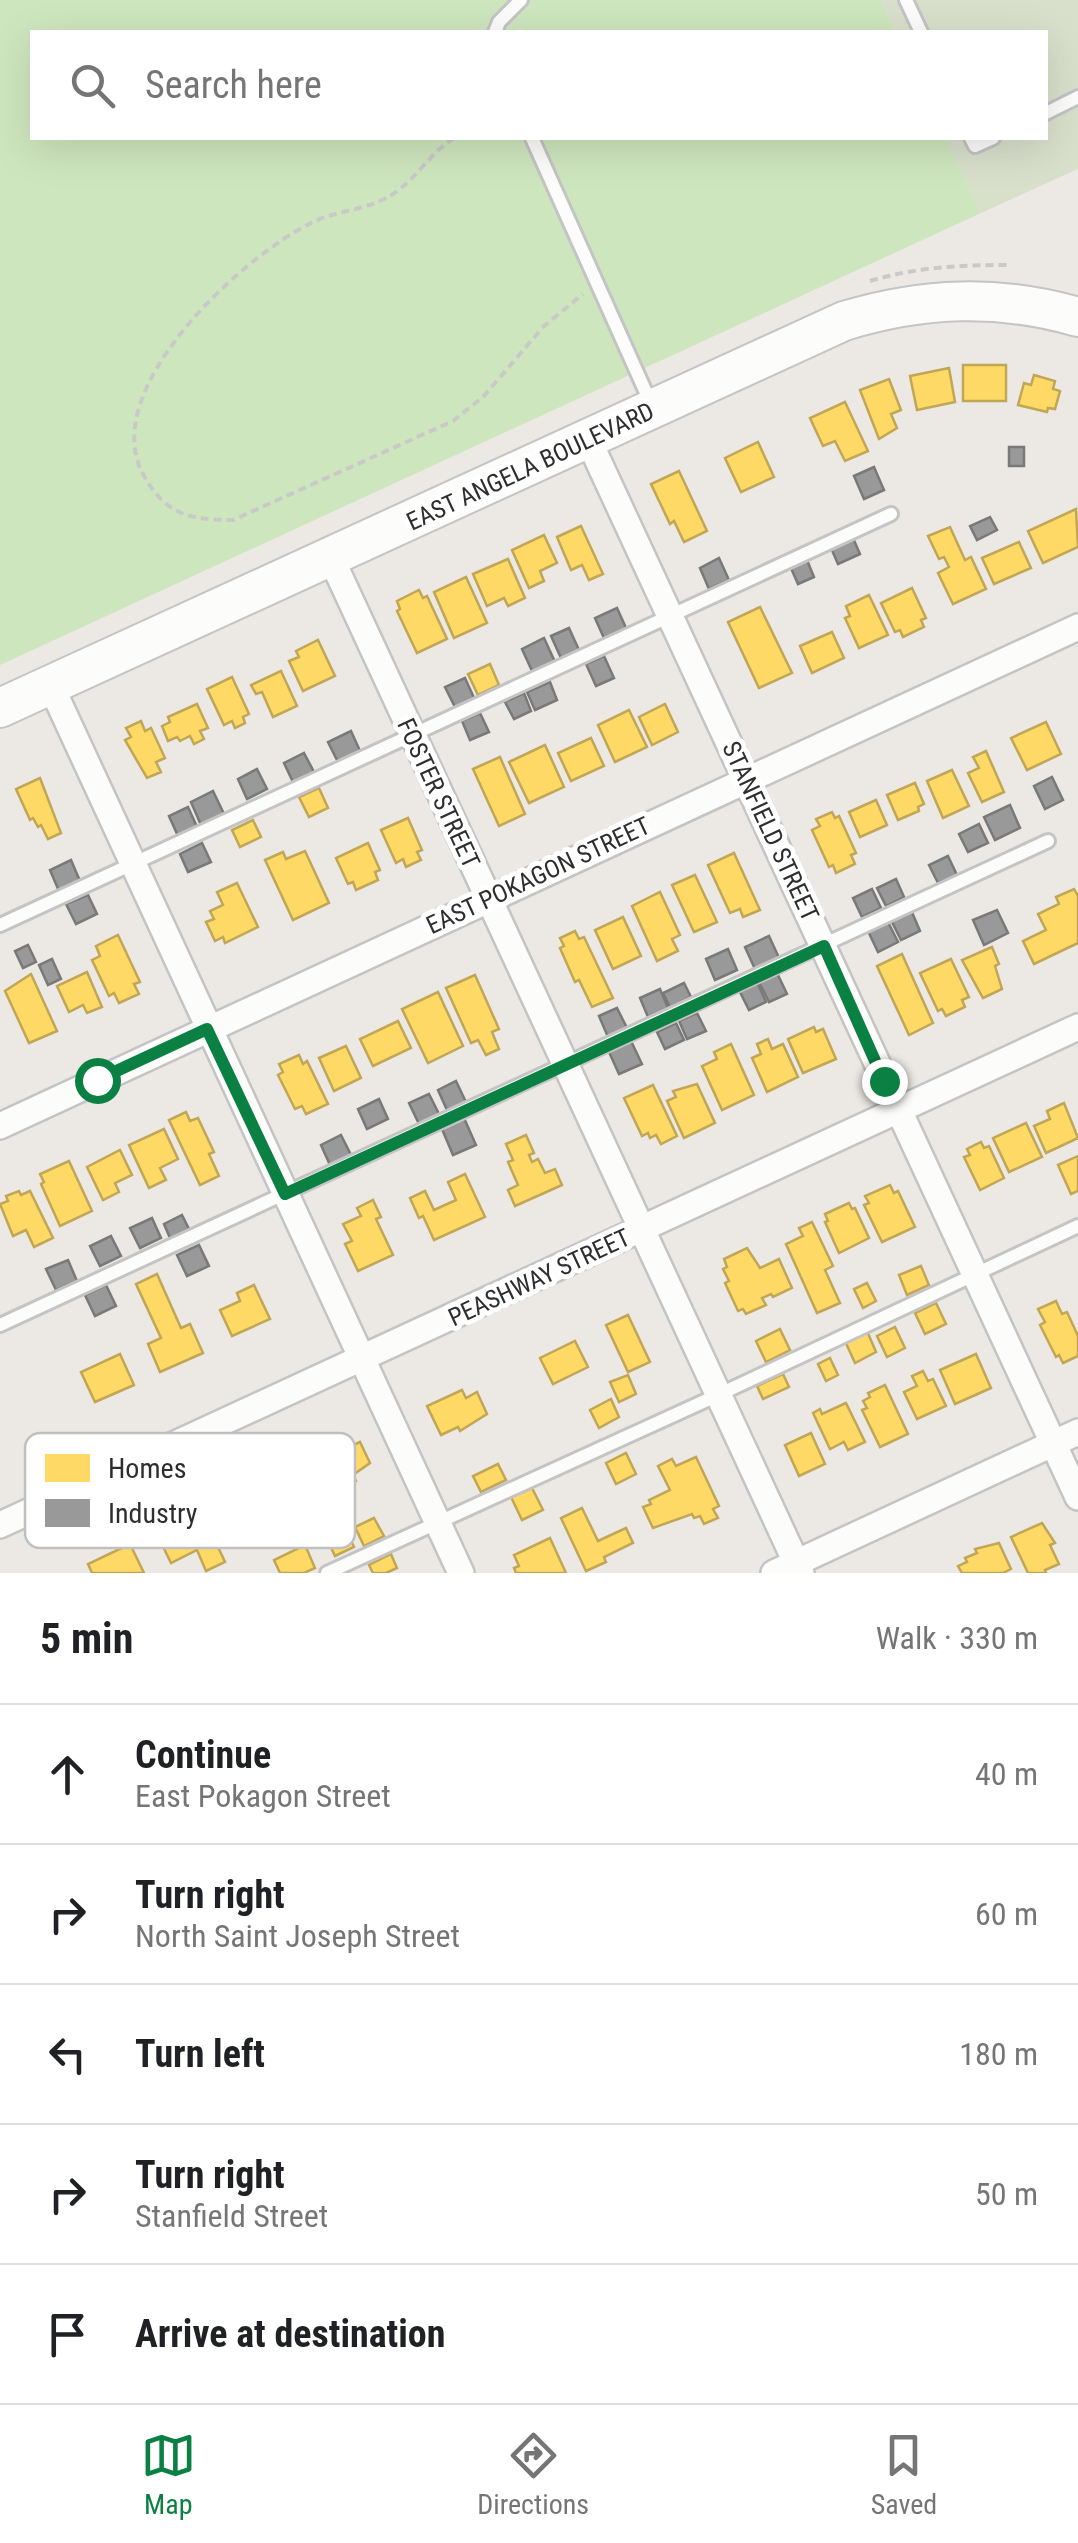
<!DOCTYPE html>
<html lang="en">
<head>
<meta charset="utf-8">
<style>
	body { margin:0; font-family:"Roboto Condensed",sans-serif; background:#f6f6f6; color:#202124 }
	.stop { position:absolute; width:30px; height:30px; margin:-22px; border:8px solid #0b8043; border-radius:50%; background:#fff }
	.stop.end { background:#0b8043; border-color:#fff; box-shadow:0 2px 10px #0008 }
	.list { margin:0; padding:0; list-style:none }
	h2 { display:flex; justify-content:space-between; align-items:center; height:130px; margin:0; padding:0 40px; font-size:42px }
	h2 small { font-size:32px; font-weight:400; color:#757577 }
	.list li { display:grid; grid-template-columns:65px 1fr auto; gap:30px; align-items:center; box-sizing:border-box; height:140px; padding:0 40px; border-top:2px solid #e0e0e0 }
	.list b { display:block; font-size:38px; white-space:nowrap }
	.list p { margin:0; font-size:32px; white-space:nowrap; color:#757577 }
	.list em { font-size:32px; font-style:normal; color:#757577 }
	.icon { flex:none; width:55px; height:55px; fill:none; stroke:currentColor; stroke-width:2; stroke-linecap:round; stroke-linejoin:round }
	.map { position:relative; flex:none; width:1078px; height:1573px; overflow:hidden }
	.search { position:absolute; background:#fff; box-shadow:0 10px 40px #0002; left:30px; right:30px; top:30px; height:110px; display:flex; align-items:center; gap:25px; box-sizing:border-box; padding:0 35px; border-radius:0px; color:#757577; font-size:38px }
	.sheet { height:830px; background:#fff }
	nav { display:flex; justify-content:space-around; align-items:center; box-sizing:border-box; height:140px; border-top:2px solid #e0e0e0; background:#fff; font-size:28px; color:#757577 }
	nav a { display:grid; justify-items:center; gap:5px }
	nav .on { color:#0b8043 }
	.map>svg:first-child { display:block }
	.green { fill:#cee6be }
	.cemetery { fill:#d8e0cc }
	.homes { fill:#ffd966; stroke:#c0a655; stroke-width:2.5 }
	.industry { fill:#999; stroke:#797979; stroke-width:2.5 }
	.lines { fill:none; stroke-linecap:round; stroke-linejoin:round }
	.lane-casing { stroke:#c5c4c5; stroke-width:18 }
	.street-casing { stroke:#c5c4c5; stroke-width:30 }
	.secondary-casing { stroke:#c5c4c5; stroke-width:42 }
	.path { stroke:#c9c9c8; stroke-width:4; stroke-dasharray:8 5; stroke-linecap:butt }
	.lane { stroke:#fcfcfb; stroke-width:12 }
	.street { stroke:#fcfcfb; stroke-width:25 }
	.secondary { stroke:#fcfcfb; stroke-width:38 }
	.route { stroke:#0b8043; stroke-width:12 }
	.labels { text-anchor:middle; stroke-width:10; stroke-linejoin:round; paint-order:stroke }
	.street-label { font-size:25px; fill:#2e2e2e; stroke:#fff }
	.key { fill:#fff; stroke:#c0c0c0; stroke-width:2.5 }
	.key-label { font-size:28px; fill:#2e2e2e }
</style>
</head>
<body>
<div class="map">
<svg width="1078" height="1573" viewBox="0 0 1078 1573">
	<rect width="100%" height="100%" fill="#ece8e4"/>
	<polygon class="green" points="0,0 881,0 896,32 32,32 32,138 945,138 981,213 0,665"/>
	<polygon class="cemetery" points="881,0 1078,0 1078,169 981,213 945,138 1046,138 1046,32 896,32"/>
	<g class="homes">
		<rect x="963" y="365" width="43" height="36"/>
		<polygon points="949,368 955,402 917,410 910,376"/>
		<polygon points="1034,375 1055,381 1053,389 1060,391 1055,409 1048,408 1047,412 1018,405 1024,383 1031,385"/>
		<polygon points="889,379 901,410 891,414 897,428 879,439 860,390"/>
		<polygon points="845,402 868,451 845,461 835,441 823,446 810,418"/>
		<polygon points="758,442 774,477 741,492 725,458"/>
		<polygon points="679,471 707,531 684,542 674,521 670,524 651,484"/>
		<polygon points="1076,509 1078,547 1043,563 1028,531"/>
		<polygon points="581,526 603,574 589,580 582,565 571,570 557,537"/>
		<polygon points="950,527 965,560 971,557 986,589 953,604 938,573 949,567 944,557 939,559 928,536"/>
		<polygon points="544,535 557,563 540,571 544,581 529,588 512,550"/>
		<polygon points="1019,542 1031,568 994,584 982,558"/>
		<polygon points="508,559 525,598 508,606 504,598 487,606 473,574"/>
		<polygon points="466,577 487,623 454,638 434,592"/>
		<polygon points="912,588 926,618 921,620 924,627 903,637 900,630 895,632 881,603"/>
		<polygon points="419,590 423,598 427,596 447,639 417,653 397,611 400,609 397,601"/>
		<polygon points="869,595 888,635 859,648 845,618 850,616 846,606"/>
		<polygon points="760,607 792,673 759,688 728,622"/>
		<polygon points="832,632 844,658 812,673 800,646"/>
		<polygon points="318,640 335,676 303,691 289,661 299,657 296,651"/>
		<polygon points="490,664 499,685 478,695 468,674"/>
		<polygon points="281,671 297,706 273,717 262,692 256,694 251,685"/>
		<polygon points="232,677 249,714 243,717 245,723 235,728 232,721 224,725 207,689"/>
		<polygon points="197,704 208,728 200,731 204,739 194,744 190,736 180,741 177,737 168,741 162,726 170,722 168,717"/>
		<polygon points="665,704 678,732 652,745 639,717"/>
		<polygon points="629,710 647,747 615,762 598,725"/>
		<polygon points="141,721 145,731 151,728 165,758 156,762 161,772 147,778 125,740 131,737 126,728"/>
		<polygon points="1046,722 1061,754 1027,770 1011,738"/>
		<polygon points="591,738 604,766 571,781 558,753"/>
		<polygon points="545,745 564,787 529,803 509,762"/>
		<polygon points="986,751 1004,792 982,802 968,773 979,768 973,757"/>
		<polygon points="500,757 525,814 499,826 473,769"/>
		<polygon points="952,770 969,806 943,818 927,781"/>
		<polygon points="40,778 61,833 48,839 41,825 38,827 33,818 30,820 16,789"/>
		<polygon points="915,783 924,804 918,807 919,811 898,820 887,795"/>
		<polygon points="319,788 328,808 309,817 299,797"/>
		<polygon points="876,800 887,825 860,837 849,812"/>
		<polygon points="832,812 835,818 839,816 856,853 851,855 855,864 836,873 833,865 829,867 812,830 820,826 816,819"/>
		<polygon points="408,818 422,850 417,852 421,860 406,867 403,859 396,863 381,830"/>
		<polygon points="253,820 261,837 240,847 232,830"/>
		<polygon points="368,843 380,870 375,872 378,880 356,890 353,882 348,884 336,858"/>
		<polygon points="305,851 329,903 293,920 265,860 283,852 286,859"/>
		<polygon points="734,853 760,910 743,917 740,909 730,913 708,865"/>
		<polygon points="695,875 717,922 694,932 672,885"/>
		<polygon points="237,883 258,927 225,943 223,937 215,941 206,922 214,919 210,911 223,905 217,892"/>
		<polygon points="1074,889 1078,896 1078,943 1034,964 1023,941 1046,930 1038,914 1059,904 1056,897"/>
		<polygon points="660,892 680,935 672,939 678,951 657,961 632,906"/>
		<polygon points="623,917 641,956 613,969 595,930"/>
		<polygon points="575,931 579,939 584,937 613,998 592,1007 579,980 575,982 560,948 564,946 560,938"/>
		<polygon points="118,935 140,982 134,984 139,994 119,1003 114,993 109,996 92,960 100,956 96,946"/>
		<polygon points="992,947 999,964 995,966 1002,989 983,998 962,960"/>
		<polygon points="902,954 933,1023 909,1035 877,966"/>
		<polygon points="951,959 969,997 962,1000 965,1007 946,1016 942,1009 938,1011 920,973"/>
		<polygon points="87,972 102,1007 87,1013 83,1005 69,1012 57,986"/>
		<polygon points="31,974 57,1031 29,1043 5,991"/>
		<polygon points="475,975 499,1029 492,1032 499,1049 486,1055 478,1040 471,1043 446,988"/>
		<polygon points="438,992 463,1046 428,1063 402,1009"/>
		<polygon points="398,1021 411,1048 373,1066 360,1039"/>
		<polygon points="814,1027 816,1032 823,1029 836,1059 803,1073 788,1039"/>
		<polygon points="768,1039 772,1049 783,1044 798,1077 767,1092 752,1058 761,1054 757,1044"/>
		<polygon points="731,1044 754,1095 722,1110 702,1066 717,1059 714,1052"/>
		<polygon points="346,1046 361,1078 334,1091 319,1058"/>
		<polygon points="299,1055 303,1064 307,1061 328,1104 306,1114 302,1106 295,1109 278,1075 283,1072 279,1064"/>
		<polygon points="697,1084 715,1123 684,1138 667,1101 676,1097 673,1091"/>
		<polygon points="653,1085 677,1136 661,1144 656,1135 650,1138 648,1133 642,1136 624,1098"/>
		<polygon points="1064,1103 1078,1138 1046,1153 1034,1126 1050,1119 1047,1111"/>
		<polygon points="186,1112 190,1121 198,1118 214,1152 209,1154 219,1176 200,1185 169,1120"/>
		<polygon points="1026,1123 1042,1157 1009,1172 993,1138"/>
		<polygon points="164,1129 178,1159 160,1168 166,1180 149,1188 129,1145"/>
		<polygon points="526,1135 534,1153 529,1155 532,1162 538,1159 545,1173 555,1169 562,1185 515,1206 508,1190 518,1185 508,1162 513,1160 506,1144"/>
		<polygon points="981,1142 984,1148 989,1146 1004,1178 980,1190 964,1157 970,1155 967,1149"/>
		<polygon points="120,1150 132,1175 115,1183 119,1192 103,1200 87,1167"/>
		<polygon points="1078,1156 1078,1191 1071,1194 1058,1165"/>
		<polygon points="69,1161 92,1211 60,1226 41,1184 44,1182 40,1174"/>
		<polygon points="465,1174 485,1217 434,1240 423,1216 419,1218 410,1198 425,1191 434,1210 456,1200 448,1182"/>
		<polygon points="890,1185 894,1193 898,1191 915,1227 882,1242 864,1205 869,1203 865,1196"/>
		<polygon points="19,1191 21,1195 30,1191 53,1238 34,1247 26,1230 13,1236 0,1204 8,1201 6,1196"/>
		<polygon points="373,1200 381,1217 376,1219 393,1255 358,1271 345,1244 352,1241 343,1224 361,1216 357,1208"/>
		<polygon points="849,1203 852,1209 855,1208 869,1238 839,1253 825,1222 828,1221 825,1214"/>
		<polygon points="812,1222 833,1266 825,1270 840,1303 817,1313 786,1244 803,1236 799,1228"/>
		<polygon points="747,1248 760,1268 779,1259 792,1288 773,1297 771,1294 762,1298 766,1305 746,1314 743,1309 738,1311 725,1283 729,1281 723,1269 727,1267 724,1259"/>
		<polygon points="921,1266 929,1285 907,1295 899,1275"/>
		<polygon points="157,1274 181,1328 190,1324 203,1353 160,1372 148,1344 161,1338 136,1284"/>
		<polygon points="867,1283 876,1301 863,1308 854,1289"/>
		<polygon points="254,1285 270,1319 232,1336 220,1310 240,1301 237,1293"/>
		<polygon points="1056,1301 1062,1314 1067,1312 1078,1336 1078,1356 1063,1363 1059,1355 1056,1357 1040,1325 1045,1322 1038,1309"/>
		<polygon points="936,1303 946,1324 925,1334 915,1313"/>
		<polygon points="628,1315 650,1362 628,1372 606,1325"/>
		<polygon points="895,1327 905,1348 887,1357 877,1336"/>
		<polygon points="780,1329 790,1350 766,1362 756,1341"/>
		<polygon points="867,1331 876,1352 855,1363 845,1341"/>
		<polygon points="575,1341 588,1367 553,1384 540,1358"/>
		<polygon points="120,1354 134,1385 95,1402 81,1372"/>
		<polygon points="976,1354 991,1388 955,1404 940,1370"/>
		<polygon points="830,1358 838,1375 826,1381 818,1364"/>
		<polygon points="923,1371 928,1381 933,1379 946,1406 917,1419 904,1392 917,1386 912,1376"/>
		<polygon points="783,1374 789,1387 763,1399 757,1386"/>
		<polygon points="628,1375 636,1394 619,1402 610,1382"/>
		<polygon points="885,1385 908,1434 880,1447 862,1410 867,1408 863,1401 870,1397 868,1393"/>
		<polygon points="462,1390 466,1398 477,1392 487,1414 460,1431 458,1427 441,1435 427,1406"/>
		<polygon points="611,1399 619,1417 599,1428 590,1410"/>
		<polygon points="846,1403 865,1442 848,1450 844,1442 830,1449 813,1413 820,1409 822,1414"/>
		<polygon points="811,1433 825,1464 799,1476 785,1445"/>
		<polygon points="349,1442 351,1446 360,1442 370,1463 353,1475 356,1481 344,1488 341,1483 336,1485 322,1456"/>
		<polygon points="626,1453 636,1474 616,1484 606,1463"/>
		<polygon points="696,1457 719,1506 713,1509 718,1518 704,1524 700,1516 694,1518 692,1514 653,1528 643,1507 651,1504 649,1500 670,1490 658,1466 672,1459 676,1466"/>
		<polygon points="498,1464 506,1480 481,1492 473,1476"/>
		<polygon points="532,1488 543,1510 522,1520 511,1497"/>
		<polygon points="582,1508 598,1541 626,1528 633,1543 604,1557 606,1562 586,1571 561,1518"/>
		<polygon points="203,1515 225,1562 206,1571 197,1550 171,1563 158,1536"/>
		<polygon points="374,1518 384,1536 364,1546 355,1527"/>
		<polygon points="1042,1523 1055,1543 1050,1545 1059,1564 1045,1570 1046,1573 1028,1573 1011,1537"/>
		<polygon points="345,1528 354,1547 335,1556 326,1537"/>
		<polygon points="550,1538 566,1573 516,1573 514,1568 519,1566 514,1555"/>
		<polygon points="999,1543 1011,1569 1003,1573 962,1573 958,1566 967,1562 965,1558 977,1553 975,1549"/>
		<polygon points="130,1544 144,1573 92,1573 88,1564"/>
		<polygon points="305,1545 315,1568 304,1573 280,1573 274,1560"/>
		<polygon points="391,1554 397,1568 386,1573 373,1573 369,1565"/>
	</g>
	<g class="industry">
		<rect x="1009" y="447" width="15" height="19"/>
		<polygon points="874,467 884,490 864,499 854,476"/>
		<polygon points="990,517 997,530 977,540 970,526"/>
		<polygon points="853,538 860,554 838,564 831,548"/>
		<polygon points="719,558 729,580 709,589 700,568"/>
		<polygon points="807,560 814,577 798,584 791,568"/>
		<polygon points="617,608 626,628 604,638 595,618"/>
		<polygon points="569,628 579,650 561,658 551,636"/>
		<polygon points="544,638 555,662 533,673 522,649"/>
		<polygon points="604,656 614,678 596,686 586,664"/>
		<polygon points="465,678 474,698 455,707 445,687"/>
		<polygon points="550,682 557,700 535,710 527,692"/>
		<polygon points="524,693 531,711 514,719 505,702"/>
		<polygon points="480,713 489,732 470,740 462,721"/>
		<polygon points="351,731 360,751 338,762 328,742"/>
		<polygon points="304,753 314,772 293,782 284,763"/>
		<polygon points="257,769 267,789 247,799 238,779"/>
		<polygon points="1052,777 1063,800 1045,809 1034,786"/>
		<polygon points="213,791 224,814 201,825 191,802"/>
		<polygon points="1010,805 1020,828 995,840 984,817"/>
		<polygon points="188,807 197,827 178,836 169,816"/>
		<polygon points="979,824 988,843 968,852 959,834"/>
		<polygon points="202,843 211,862 188,872 180,854"/>
		<polygon points="948,856 957,875 938,883 929,865"/>
		<polygon points="71,860 80,881 59,891 50,870"/>
		<polygon points="896,879 904,897 886,906 877,888"/>
		<polygon points="872,889 881,908 862,917 853,898"/>
		<polygon points="88,895 97,914 76,924 66,904"/>
		<polygon points="911,910 920,931 901,940 891,920"/>
		<polygon points="997,910 1008,933 984,945 973,920"/>
		<polygon points="888,922 898,942 878,952 868,931"/>
		<polygon points="769,936 779,958 755,969 745,947"/>
		<polygon points="28,945 36,962 23,968 15,951"/>
		<polygon points="728,949 737,970 715,980 706,959"/>
		<polygon points="52,959 61,979 48,985 39,965"/>
		<polygon points="777,973 787,994 769,1002 759,982"/>
		<polygon points="757,982 766,1002 749,1010 739,990"/>
		<polygon points="684,983 691,997 670,1007 663,993"/>
		<polygon points="660,989 668,1008 648,1017 640,998"/>
		<polygon points="617,1008 627,1028 608,1037 599,1016"/>
		<polygon points="697,1013 706,1031 687,1039 679,1021"/>
		<polygon points="676,1023 684,1040 665,1049 657,1032"/>
		<polygon points="631,1041 642,1064 619,1074 609,1052"/>
		<polygon points="456,1081 466,1102 447,1110 438,1090"/>
		<polygon points="429,1094 439,1114 419,1124 409,1103"/>
		<polygon points="379,1099 388,1119 367,1129 358,1109"/>
		<polygon points="464,1118 476,1145 453,1155 442,1129"/>
		<polygon points="341,1135 351,1155 330,1165 321,1145"/>
		<polygon points="182,1215 189,1229 170,1238 164,1224"/>
		<polygon points="152,1218 161,1238 140,1248 130,1228"/>
		<polygon points="111,1236 121,1256 100,1266 90,1246"/>
		<polygon points="199,1245 209,1266 187,1276 177,1255"/>
		<polygon points="68,1260 77,1281 56,1290 46,1269"/>
		<polygon points="106,1285 116,1306 95,1316 85,1295"/>
	</g>
	<g class="lines">
		<g class="lane-casing">
			<g id="lane">
				<polyline points="906,0 921,32"/>
				<polyline points="495,32 499,22 521,0"/>
				<polyline points="1046,113 1078,97"/>
				<polyline points="532,138 652,406"/>
				<polyline points="971,138 975,146 993,138"/>
				<polyline points="0,925 891,514"/>
				<polyline points="0,1325 1048,841"/>
				<polyline points="327,1573 718,1395 1078,1226"/>
			</g>
		</g>
		<g class="street-casing">
			<g id="street">
				<polyline points="588,439 1078,1497"/>
				<polyline points="331,558 801,1573"/>
				<polyline points="51,686 461,1573"/>
				<polyline points="0,1126 1078,627"/>
				<polyline points="0,1525 1078,1027"/>
				<polyline points="774,1573 1078,1432"/>
			</g>
		</g>
		<g class="secondary-casing">
			<path id="secondary" d="M 0,708 L 844,321 C 923,297 998,294 1078,317"/>
		</g>
		<g class="path">
			<path d="M 454,138 C 430,153 416,179 393,194 C 369,210 338,210 313,222 C 244,255 95,390 144,476 C 166,515 190,520 233,520 L 453,421 L 483,397 L 544,326 L 583,294"/>
			<path d="M 870,281 C 916,267 961,265 1009,265"/>
		</g>
		<use href="#lane" class="lane"/>
		<use href="#street" class="street"/>
		<use href="#secondary" class="secondary"/>
	</g>
	<g class="lines">
		<polyline class="route" points="97,1080 207,1029 285,1194 824,946 884,1081"/>
	</g>
	<g class="labels">
		<g class="street-label">
			<text transform="translate(530 466) rotate(-25)" y="9">EAST ANGELA BOULEVARD</text>
			<text transform="translate(439 793) rotate(65)" y="9">FOSTER STREET</text>
			<text transform="translate(771 831) rotate(65)" y="9">STANFIELD STREET</text>
			<text transform="translate(538 875) rotate(-25)" y="9">EAST POKAGON STREET</text>
			<text transform="translate(539 1277) rotate(-25)" y="9">PEASHWAY STREET</text>
		</g>
	</g>
	<rect x="25" y="1433" width="330" height="115" rx="15" class="key"/>
	<rect x="45" y="1454" width="45" height="28" fill="#ffd966"/>
	<rect x="45" y="1499" width="45" height="28" fill="#999"/>
	<g class="key-label">
		<text x="108" y="1478">Homes</text>
		<text x="108" y="1523">Industry</text>
	</g>
</svg>
<div class="stop" style="left:97px;top:1080px"></div>
<div class="stop end" style="left:884px;top:1081px"></div>
<div class="search"><svg class="icon" aria-label="search" viewBox="0 0 24 24"><circle cx="10" cy="10" r="6"/><path d="M15 15l6 6"/></svg>Search here</div>
</div>
<section class="sheet">
<h2>5 min<small>Walk · 330 m</small></h2>
<ul class="list">
<li><svg class="icon" aria-label="ahead" viewBox="0 0 24 24"><path d="M12 20V5M6 11l6-6 6 6"/></svg><div><b>Continue</b><p>East Pokagon Street</p></div><em>40 m</em></li>
<li><svg class="icon" aria-label="right" viewBox="0 0 24 24"><path d="M7 20v-9h11M14 6l5 5-5 5"/></svg><div><b>Turn right</b><p>North Saint Joseph Street</p></div><em>60 m</em></li>
<li><svg class="icon" aria-label="left" viewBox="0 0 24 24"><path d="M17 20v-9H6M10 6l-5 5 5 5"/></svg><div><b>Turn left</b></div><em>180 m</em></li>
<li><svg class="icon" aria-label="right" viewBox="0 0 24 24"><path d="M7 20v-9h11M14 6l5 5-5 5"/></svg><div><b>Turn right</b><p>Stanfield Street</p></div><em>50 m</em></li>
<li><svg class="icon" aria-label="arrive" viewBox="0 0 24 24"><path d="M6 21V4h12l-3 4 3 4H6"/></svg><div><b>Arrive at destination</b></div></li>
</ul>
</section>
<nav>
<a class="on"><svg class="icon" aria-label="map" viewBox="0 0 24 24"><path d="M3 6l6-2 6 2 6-2v14l-6 2-6-2-6 2zM9 4v14M15 6v14"/></svg>Map</a>
<a><svg class="icon" aria-label="directions" viewBox="0 0 24 24"><path d="M12 3l9 9-9 9-9-9zM9 14v-3h6M13 9l2 2-2 2"/></svg>Directions</a>
<a><svg class="icon" aria-label="saved" viewBox="0 0 24 24"><path d="M7 4h10v16l-5-4-5 4z"/></svg>Saved</a>
</nav>
</body>
</html>
